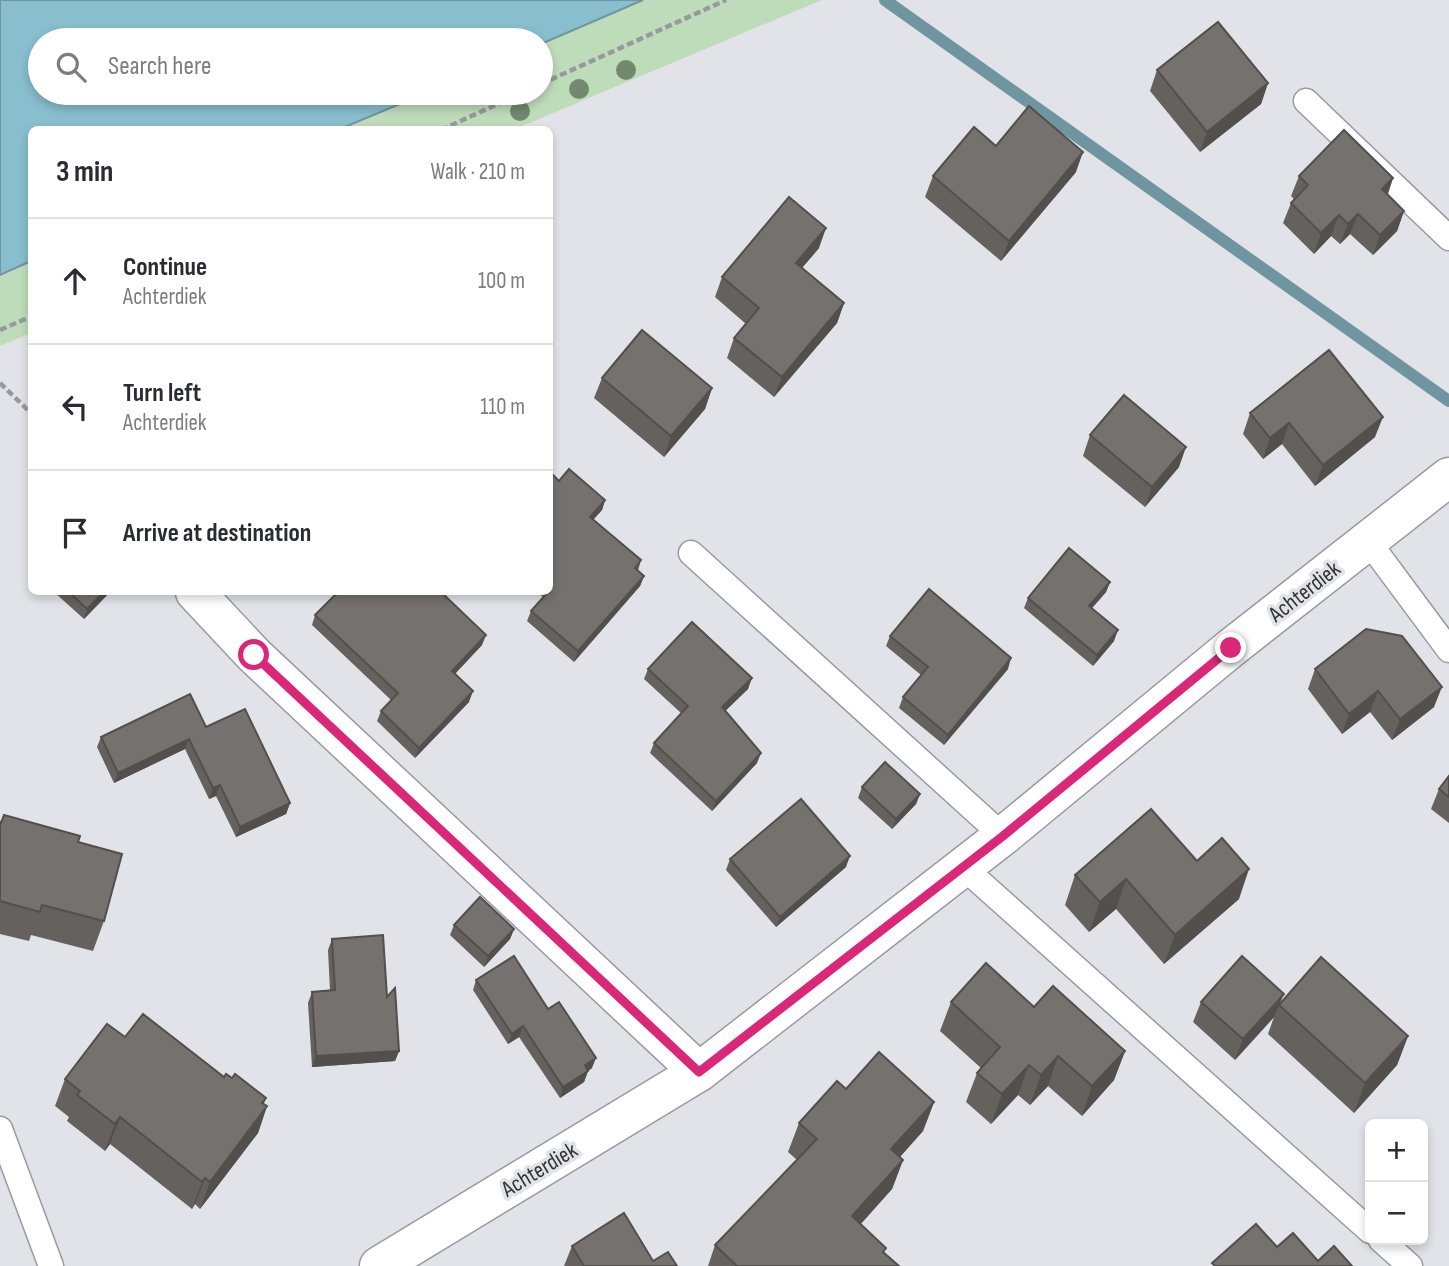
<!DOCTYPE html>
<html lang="en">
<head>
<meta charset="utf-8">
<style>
	body { margin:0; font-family:"Sofia Sans Condensed",sans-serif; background:#f2f2f3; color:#2b2b33 }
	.controls { position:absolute; right:21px; bottom:21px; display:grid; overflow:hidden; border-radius:10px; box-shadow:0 4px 10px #0003 }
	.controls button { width:63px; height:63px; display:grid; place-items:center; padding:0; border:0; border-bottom:2px solid #e1e1e2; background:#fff; color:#2b2b33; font:35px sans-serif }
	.stop { position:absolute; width:21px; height:21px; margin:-16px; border:5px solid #db2777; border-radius:50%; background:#fff }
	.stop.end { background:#db2777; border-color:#fff; box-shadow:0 2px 7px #0008 }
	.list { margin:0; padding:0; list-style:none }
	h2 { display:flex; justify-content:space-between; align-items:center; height:91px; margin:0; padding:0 28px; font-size:30px }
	h2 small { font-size:23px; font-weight:400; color:#7c7c81 }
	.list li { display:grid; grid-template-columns:46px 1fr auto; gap:21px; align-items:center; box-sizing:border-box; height:126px; padding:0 28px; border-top:2px solid #e1e1e2 }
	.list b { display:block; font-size:26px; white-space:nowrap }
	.list p { margin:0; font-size:23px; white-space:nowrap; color:#7c7c81 }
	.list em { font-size:23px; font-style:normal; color:#7c7c81 }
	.icon { flex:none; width:38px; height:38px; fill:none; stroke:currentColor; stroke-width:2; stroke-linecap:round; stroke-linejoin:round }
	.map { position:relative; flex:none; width:1449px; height:1266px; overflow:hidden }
	.search { position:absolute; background:#fff; box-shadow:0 4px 10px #0003; left:28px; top:28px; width:525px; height:77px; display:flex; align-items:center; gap:18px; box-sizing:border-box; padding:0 24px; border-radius:38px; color:#7c7c81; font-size:26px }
	.panel { position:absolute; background:#fff; box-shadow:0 4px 10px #0003; left:28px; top:126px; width:525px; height:469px; border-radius:10px }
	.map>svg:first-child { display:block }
	.green { fill:#bfdcba }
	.water { fill:#88becd; stroke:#6f95a0; stroke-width:2 }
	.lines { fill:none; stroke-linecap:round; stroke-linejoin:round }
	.stream { stroke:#6f95a0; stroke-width:12 }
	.service-casing { stroke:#999a9f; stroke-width:27 }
	.minor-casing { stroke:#999a9f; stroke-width:41 }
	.path { stroke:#98999d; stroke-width:4.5; stroke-dasharray:7 3.5; stroke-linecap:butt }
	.service { stroke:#fff; stroke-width:24 }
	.minor { stroke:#fff; stroke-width:38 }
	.tree { fill:#728970 }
	.wall { fill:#65615f }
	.shaded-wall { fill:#524f4d }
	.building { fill:#75716e; stroke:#524f4d; stroke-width:2 }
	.route { stroke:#db2777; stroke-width:9 }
	.labels { text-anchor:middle; stroke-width:7; stroke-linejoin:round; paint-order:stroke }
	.street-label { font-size:23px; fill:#343436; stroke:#e2e3e8 }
</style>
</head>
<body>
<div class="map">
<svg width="1449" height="1266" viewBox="0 0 1449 1266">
	<rect width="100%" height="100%" fill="#e2e3e8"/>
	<g class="green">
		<polygon points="643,0 822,0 515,129 340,130 426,93 541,93 541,44"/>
		<polygon points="31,261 31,333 0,346 0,275"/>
	</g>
	<polygon class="water" points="0,0 643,0 541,44 541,40 40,40 40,93 426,93 340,129 32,130 31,261 0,275"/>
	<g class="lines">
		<polyline class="stream" points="885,0 1449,401"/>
		<g class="service-casing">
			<g id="service">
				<polyline points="1306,101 1449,238"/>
				<polyline points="1368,541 1449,650"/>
				<polyline points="691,553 1003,836"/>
				<polyline points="963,867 1370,1231"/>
				<polyline points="0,1129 51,1266"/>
				<polyline points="1381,1240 1410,1266"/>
			</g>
		</g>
		<g class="minor-casing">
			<g id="minor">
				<polyline points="195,592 254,655 699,1072"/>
				<polyline points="379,1266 699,1072 1003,836 1231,648 1449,477"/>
			</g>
		</g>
		<g class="path">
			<polyline points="541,84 726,0"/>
			<polyline points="441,130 522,93"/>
			<polyline points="0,330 32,316"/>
			<polyline points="0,383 32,414"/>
		</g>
		<use href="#service" class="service"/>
		<use href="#minor" class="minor"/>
	</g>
	<g class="tree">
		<circle cx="626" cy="70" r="10"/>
		<circle cx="579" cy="89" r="10"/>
		<circle cx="520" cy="111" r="10"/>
	</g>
	<g class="wall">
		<polygon points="1157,70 1268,83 1261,104 1200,152 1150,91"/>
		<polygon points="996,146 1076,172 1001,261 925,197 933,176"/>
		<polygon points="1299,176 1393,178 1388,194 1404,211 1397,231 1373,255 1350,234 1340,244 1331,236 1314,254 1283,223 1291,203 1294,199 1291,196"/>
		<polygon points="819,248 802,268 844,303 837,323 774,397 727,358 734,338 746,324 715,297 722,277"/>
		<polygon points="602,378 712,388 705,409 664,457 594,398"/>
		<polygon points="1250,413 1375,437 1315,486 1282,444 1263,459 1243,434"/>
		<polygon points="1090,435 1179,467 1145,507 1083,456"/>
		<polygon points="550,472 559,481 605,500 602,510 593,519 641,560 638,571 644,576 640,586 574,662 527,621 531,611 543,597 537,592 550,592"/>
		<polygon points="1110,582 1106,592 1092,608 1114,641 1093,666 1024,608 1028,598"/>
		<polygon points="54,592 110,592 84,619"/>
		<polygon points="315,615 482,645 455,674 469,702 415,758 377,721 381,711 391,700 312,625"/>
		<polygon points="890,636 1008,669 944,745 899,708 903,697 921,675 886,646"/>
		<polygon points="648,669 748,689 725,711 757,763 712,811 650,753 654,743 681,713 644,679"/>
		<polygon points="1315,669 1434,707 1392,740 1370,712 1342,734 1308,689"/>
		<polygon points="206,727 290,803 286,814 236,837 216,796 209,799 185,749 114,783 97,747 101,737"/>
		<polygon points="1449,776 1449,823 1431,809 1439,789"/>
		<polygon points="862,787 920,794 916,804 892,829 858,798"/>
		<polygon points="0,822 78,842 104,921 93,951 31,935 29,941 0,934"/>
		<polygon points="730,859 846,867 776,927 726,870"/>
		<polygon points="1197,861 1239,899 1164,964 1116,909 1089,932 1065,905 1075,875"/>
		<polygon points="454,925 514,929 510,939 484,967 450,935"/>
		<polygon points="332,939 387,997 399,1051 395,1061 312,1067 308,1003 312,992 330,991 328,950"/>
		<polygon points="476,980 548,1009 592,1068 588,1071 584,1082 560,1098 519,1037 508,1044 473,990"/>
		<polygon points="951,1002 1034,1007 1125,1051 1114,1080 1082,1116 1048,1086 1030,1105 1018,1095 991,1124 966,1102 977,1073 981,1068 940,1031"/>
		<polygon points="1201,1002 1281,1003 1408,1036 1397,1065 1354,1113 1268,1034 1274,1017 1235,1060 1193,1022"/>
		<polygon points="125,1037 224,1077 267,1106 258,1133 200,1209 195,1204 192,1209 110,1144 105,1151 67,1121 69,1117 55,1106 65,1079"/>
		<polygon points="846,1089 934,1102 923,1131 900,1157 903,1160 892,1189 861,1224 885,1253 899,1266 708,1266 715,1245 797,1160 788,1152 799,1123"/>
		<polygon points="572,1246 677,1266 564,1266"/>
	</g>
	<g class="shaded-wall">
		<polygon points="1268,83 1261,104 1200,152 1207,132"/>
		<polygon points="1083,152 1076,172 1001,261 1009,241"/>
		<polygon points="1393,178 1386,198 1382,189"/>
		<polygon points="1404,211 1397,231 1373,255 1380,235"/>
		<polygon points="1358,214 1350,234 1340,244 1348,224"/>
		<polygon points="1339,215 1331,236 1314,254 1321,233"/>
		<polygon points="826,228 819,248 789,283 796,263"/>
		<polygon points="844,303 837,323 774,397 782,377"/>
		<polygon points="712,388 705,409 664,457 671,436"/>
		<polygon points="1383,417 1375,437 1315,486 1323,465"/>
		<polygon points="1289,423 1282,444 1263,459 1270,438"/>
		<polygon points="1186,447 1179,467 1145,507 1152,487"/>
		<polygon points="605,500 602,510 587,527 590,517"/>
		<polygon points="644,576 640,586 574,662 578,651"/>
		<polygon points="1110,582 1106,592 1085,616 1089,606"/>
		<polygon points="104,592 110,592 84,619 87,609"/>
		<polygon points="1118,630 1114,641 1093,666 1097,655"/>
		<polygon points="486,635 482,645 448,681 452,671"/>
		<polygon points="1011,658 1008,669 944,745 948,735"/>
		<polygon points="752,678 748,689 718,718 722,707"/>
		<polygon points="1442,687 1434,707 1392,740 1400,719"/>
		<polygon points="473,691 469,702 415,758 419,748"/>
		<polygon points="1378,691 1370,712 1342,734 1349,714"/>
		<polygon points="189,739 185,749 114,783 118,773"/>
		<polygon points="761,753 757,763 712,811 716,801"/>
		<polygon points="220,785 216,796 209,799 213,788"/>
		<polygon points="920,794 916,804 892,829 896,819"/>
		<polygon points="290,803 286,814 236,837 240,827"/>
		<polygon points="850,856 846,867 776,927 780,917"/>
		<polygon points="1249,869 1239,899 1164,964 1175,935"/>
		<polygon points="1126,879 1116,909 1089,932 1100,902"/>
		<polygon points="514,929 510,939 484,967 488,956"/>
		<polygon points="1284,994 1274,1017 1235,1060 1243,1039"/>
		<polygon points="523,1026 519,1037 508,1044 512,1034"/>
		<polygon points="1408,1036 1397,1065 1354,1113 1365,1083"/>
		<polygon points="399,1051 395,1061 312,1067 316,1056"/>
		<polygon points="1125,1051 1114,1080 1082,1116 1092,1086"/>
		<polygon points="1058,1056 1048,1086 1030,1105 1041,1075"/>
		<polygon points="596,1058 592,1068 581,1076 585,1065"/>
		<polygon points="1029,1065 1018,1095 991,1124 1002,1094"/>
		<polygon points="588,1071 584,1082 560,1098 563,1087"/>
		<polygon points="266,1098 259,1117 267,1106 258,1133 200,1209 210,1182"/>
		<polygon points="934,1102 923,1131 880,1179 891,1149"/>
		<polygon points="120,1117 110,1144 105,1151 115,1124"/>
		<polygon points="903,1160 892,1189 841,1245 852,1216"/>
		<polygon points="205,1178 195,1204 192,1209 202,1182"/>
	</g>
	<g class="building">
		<polygon points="1218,22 1268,83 1207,132 1157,70"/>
		<polygon points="1029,106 1083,152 1009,241 933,176 974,127 996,146"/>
		<polygon points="1344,130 1393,178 1382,189 1404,211 1380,235 1358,214 1348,224 1339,215 1321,233 1291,203 1308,185 1299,176"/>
		<polygon points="789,197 826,228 796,263 844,303 782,377 734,338 759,308 722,277"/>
		<polygon points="642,330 712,388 671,436 602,378"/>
		<polygon points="1329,350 1383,417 1323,465 1289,423 1270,438 1250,413"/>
		<polygon points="1124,395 1186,447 1152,487 1090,435"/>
		<polygon points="569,469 605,500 590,517 641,560 635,568 644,576 578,651 531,611 548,592 550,592 550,472 559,481"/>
		<polygon points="1069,548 1110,582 1089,606 1118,630 1097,655 1028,598"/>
		<polygon points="929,589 1011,658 948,735 903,697 928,667 890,636"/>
		<polygon points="69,592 104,592 87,609"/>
		<polygon points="338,592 441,592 486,635 452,671 473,691 419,748 381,711 398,693 315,615"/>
		<polygon points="692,622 752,678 722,707 761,753 716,801 654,743 688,706 648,669"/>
		<polygon points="1366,629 1402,636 1442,687 1400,719 1378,691 1349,714 1315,669"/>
		<polygon points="190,694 206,727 245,709 290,803 240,827 220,785 213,788 189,739 118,773 101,737"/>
		<polygon points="885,762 920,794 896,819 862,787"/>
		<polygon points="1449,776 1449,797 1439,789"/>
		<polygon points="801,799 850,856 780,917 730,859"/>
		<polygon points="1151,809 1197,861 1222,838 1249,869 1175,935 1126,879 1100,902 1075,875"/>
		<polygon points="4,815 80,836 78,842 122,854 104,921 42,905 40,912 0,901 0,822 1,823"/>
		<polygon points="480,897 514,929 488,956 454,925"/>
		<polygon points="383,935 387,997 395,988 399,1051 316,1056 312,992 335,990 332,939"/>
		<polygon points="514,956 548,1009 559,1002 596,1058 585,1065 588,1071 563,1087 523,1026 512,1034 476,980"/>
		<polygon points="1242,956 1284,994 1243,1039 1201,1002"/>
		<polygon points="1321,957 1408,1036 1365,1083 1279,1005"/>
		<polygon points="986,963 1034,1007 1053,986 1125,1051 1092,1086 1058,1056 1041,1075 1029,1065 1002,1094 977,1073 1000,1047 951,1002"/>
		<polygon points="143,1014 224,1077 226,1074 232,1078 235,1074 266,1098 262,1103 267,1106 210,1182 205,1178 202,1182 120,1117 115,1124 77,1095 80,1091 65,1079 107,1024 125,1037"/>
		<polygon points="879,1052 934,1102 891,1149 903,1160 852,1216 886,1248 883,1252 899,1266 737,1266 715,1245 817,1139 799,1123 837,1081 846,1089"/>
		<polygon points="624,1213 653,1261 668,1252 677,1266 584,1266 572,1246"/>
		<polygon points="1256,1224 1277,1247 1293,1233 1318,1261 1334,1246 1352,1266 1215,1266 1212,1263"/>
	</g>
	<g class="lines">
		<polyline class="route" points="254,655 699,1072 1003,836 1231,648"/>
	</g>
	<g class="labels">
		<g class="street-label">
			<text transform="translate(1304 591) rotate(-38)" y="8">Achterdiek</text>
			<text transform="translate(539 1169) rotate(-31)" y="8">Achterdiek</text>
		</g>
	</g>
</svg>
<div class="controls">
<button>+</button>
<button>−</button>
</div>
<div class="stop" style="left:254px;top:655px"></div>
<div class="stop end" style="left:1231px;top:648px"></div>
<div class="search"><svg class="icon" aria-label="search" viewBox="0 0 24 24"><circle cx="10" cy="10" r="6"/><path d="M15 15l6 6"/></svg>Search here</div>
<section class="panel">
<h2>3 min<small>Walk · 210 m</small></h2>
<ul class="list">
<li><svg class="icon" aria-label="ahead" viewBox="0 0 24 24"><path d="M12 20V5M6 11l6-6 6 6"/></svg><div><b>Continue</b><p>Achterdiek</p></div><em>100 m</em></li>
<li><svg class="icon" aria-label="left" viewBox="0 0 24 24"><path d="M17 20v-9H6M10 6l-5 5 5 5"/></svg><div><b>Turn left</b><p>Achterdiek</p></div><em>110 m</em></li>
<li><svg class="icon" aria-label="arrive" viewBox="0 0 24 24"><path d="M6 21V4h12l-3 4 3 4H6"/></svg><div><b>Arrive at destination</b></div></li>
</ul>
</section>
</div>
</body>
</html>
